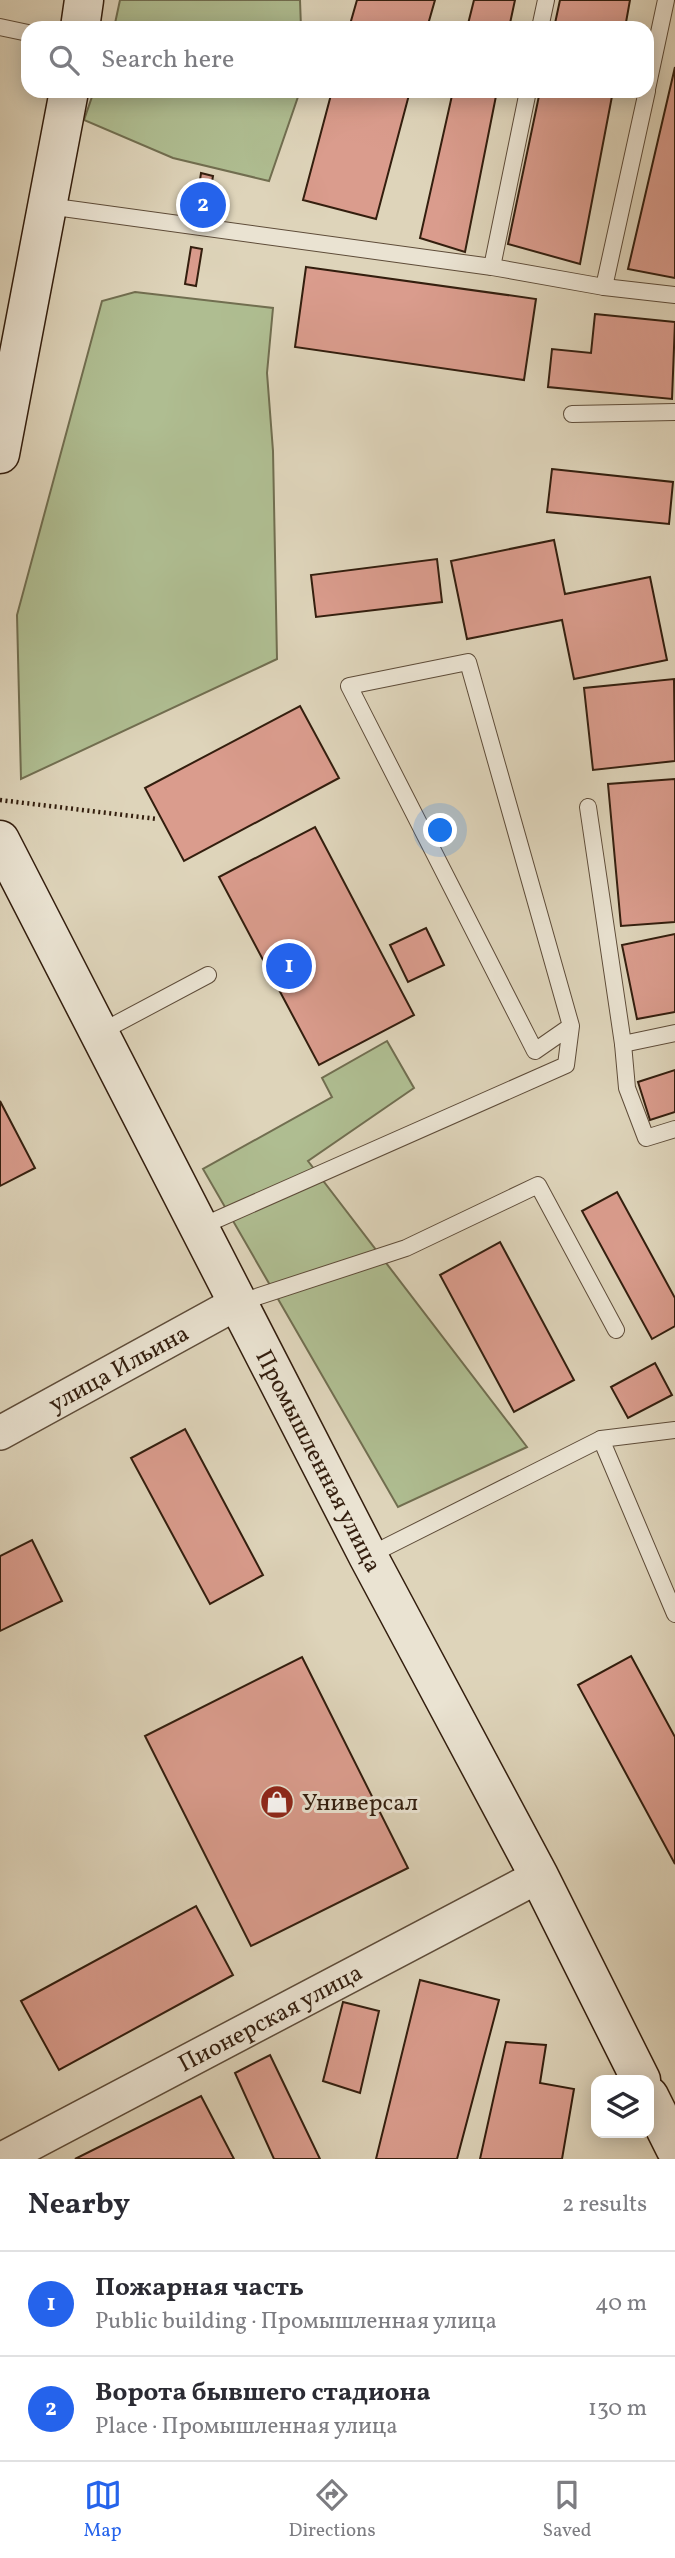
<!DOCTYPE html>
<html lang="en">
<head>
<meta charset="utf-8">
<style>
	body { margin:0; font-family:Vollkorn,serif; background:#f2f2f3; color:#2b2b33 }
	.controls { position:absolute; right:21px; bottom:21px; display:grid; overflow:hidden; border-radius:14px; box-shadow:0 4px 18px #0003 }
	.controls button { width:63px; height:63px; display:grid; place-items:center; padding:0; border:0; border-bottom:2px solid #e1e1e2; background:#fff; color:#2b2b33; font:35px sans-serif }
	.you { position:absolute; left:441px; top:831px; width:24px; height:24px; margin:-18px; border:5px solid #fff; border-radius:50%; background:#1a73e8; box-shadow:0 0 0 10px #1a73e833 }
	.badge { display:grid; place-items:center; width:46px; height:46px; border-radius:50%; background:#2563eb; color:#fff; font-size:23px; font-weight:700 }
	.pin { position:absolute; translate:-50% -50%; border:4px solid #fff; box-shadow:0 2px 7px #0006 }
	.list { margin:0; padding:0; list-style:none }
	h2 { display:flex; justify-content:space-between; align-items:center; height:91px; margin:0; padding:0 28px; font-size:30px }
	h2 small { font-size:23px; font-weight:400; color:#7c7c81 }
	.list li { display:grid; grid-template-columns:46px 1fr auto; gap:21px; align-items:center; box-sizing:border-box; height:105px; padding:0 28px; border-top:2px solid #e1e1e2 }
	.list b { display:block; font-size:26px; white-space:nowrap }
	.list p { margin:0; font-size:23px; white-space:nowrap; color:#7c7c81 }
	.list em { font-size:23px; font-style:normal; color:#7c7c81 }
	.icon { flex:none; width:38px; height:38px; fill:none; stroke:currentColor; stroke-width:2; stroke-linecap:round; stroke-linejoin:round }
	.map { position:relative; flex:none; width:675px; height:2159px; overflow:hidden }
	.search { position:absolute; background:#fff; box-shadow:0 4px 18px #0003; left:21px; right:21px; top:21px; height:77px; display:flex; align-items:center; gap:18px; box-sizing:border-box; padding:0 24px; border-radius:21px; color:#7c7c81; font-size:26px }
	.sheet { height:301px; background:#fff }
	nav { display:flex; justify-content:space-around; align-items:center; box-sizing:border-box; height:98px; border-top:2px solid #e1e1e2; background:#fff; font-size:19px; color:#7c7c81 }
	nav a { display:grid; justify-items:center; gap:4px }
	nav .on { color:#2563eb }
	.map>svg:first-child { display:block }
	.green { fill:#afbd91; stroke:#716e50; stroke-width:2 }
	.building { fill:#da9c8d; stroke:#331e0e; stroke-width:2 }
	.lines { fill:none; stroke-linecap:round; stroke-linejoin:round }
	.lane-casing { stroke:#5e4c39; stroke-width:18 }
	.street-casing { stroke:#5e4c39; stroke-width:36 }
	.secondary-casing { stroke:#331e0e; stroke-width:41 }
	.path { stroke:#331e0e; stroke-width:4.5; stroke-dasharray:2 3.5; stroke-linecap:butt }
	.lane { stroke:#eae3d2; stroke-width:16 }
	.street { stroke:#eae3d2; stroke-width:33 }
	.secondary { stroke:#eae3d2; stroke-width:38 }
	.labels { text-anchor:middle; stroke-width:6; stroke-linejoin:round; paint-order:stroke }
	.street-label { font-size:24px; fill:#331e0e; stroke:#eae3d2 }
	.poi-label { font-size:24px; fill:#331e0e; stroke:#eae3d2; text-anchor:start }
</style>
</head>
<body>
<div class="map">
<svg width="675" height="2159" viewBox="0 0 675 2159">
	<rect width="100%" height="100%" fill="#ded4ba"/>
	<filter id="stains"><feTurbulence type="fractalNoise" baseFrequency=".00286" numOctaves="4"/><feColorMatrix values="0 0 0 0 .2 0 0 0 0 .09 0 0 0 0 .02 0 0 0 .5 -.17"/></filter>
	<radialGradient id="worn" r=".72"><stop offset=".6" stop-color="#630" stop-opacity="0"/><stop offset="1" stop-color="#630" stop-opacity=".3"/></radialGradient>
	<g class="green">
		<polygon points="120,0 300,0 301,28 114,28"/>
		<polygon points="94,91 300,91 269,181 173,158 84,120"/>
		<polygon points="135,292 273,308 267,373 273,451 277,659 21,779 17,615 102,301"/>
		<polygon points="387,1041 414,1088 308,1161 527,1447 398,1507 203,1169 332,1097 322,1078"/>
	</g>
	<g class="building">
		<polygon points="357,0 435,0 427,28 349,28"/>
		<polygon points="474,0 515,0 509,28 467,28"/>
		<polygon points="560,0 630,0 625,28 554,28"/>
		<polygon points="675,67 675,278 628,269"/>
		<polygon points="332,91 410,91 376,219 303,200"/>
		<polygon points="453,91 497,91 465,252 420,238"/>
		<polygon points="540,91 613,91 580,264 508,244"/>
		<polygon points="201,173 213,176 206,216 195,214"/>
		<polygon points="191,247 202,249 196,286 185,284"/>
		<polygon points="306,267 536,299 524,380 295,347"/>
		<polygon points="595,314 675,322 672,399 548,387 552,349 591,353"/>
		<polygon points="552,469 673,482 669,524 547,512"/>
		<polygon points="554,540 565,594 650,577 667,660 574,679 562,620 467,639 451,561"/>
		<polygon points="437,559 442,602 316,617 311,575"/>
		<polygon points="674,679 675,761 593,770 584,688"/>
		<polygon points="300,706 339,778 184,861 145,788"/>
		<polygon points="675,779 675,922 621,926 608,784"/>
		<polygon points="315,827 414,1015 319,1065 219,877"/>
		<polygon points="426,928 444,965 408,982 390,945"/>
		<polygon points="675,934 675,1012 637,1019 622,945"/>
		<polygon points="675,1070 675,1112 650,1120 638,1082"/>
		<polygon points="0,1101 35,1168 0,1186"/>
		<polygon points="617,1192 675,1298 675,1326 652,1339 582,1211"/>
		<polygon points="500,1242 574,1380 514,1412 440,1275"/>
		<polygon points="655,1363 672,1395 628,1418 611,1387"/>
		<polygon points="185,1429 263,1575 210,1604 131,1458"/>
		<polygon points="32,1540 62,1601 0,1631 0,1556"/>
		<polygon points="631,1656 675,1737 675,1864 578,1685"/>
		<polygon points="302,1657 408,1868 251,1946 145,1736"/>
		<polygon points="196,1906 233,1975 59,2070 21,2001"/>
		<polygon points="420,1980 499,2000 457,2159 376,2159"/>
		<polygon points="343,2002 379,2011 360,2093 323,2081"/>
		<polygon points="506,2042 546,2045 540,2083 574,2089 562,2159 480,2159"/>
		<polygon points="270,2055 320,2159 274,2159 235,2073"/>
		<polygon points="201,2096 234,2159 75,2159"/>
	</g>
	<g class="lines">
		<g class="lane-casing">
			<g id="lane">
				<polyline points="0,27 28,33"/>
				<polyline points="540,28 546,0"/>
				<polyline points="647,89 666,0"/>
				<polyline points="48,206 492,267 604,287 675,295"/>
				<polyline points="492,267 528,91"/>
				<polyline points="604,287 647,91"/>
				<polyline points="572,414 675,412"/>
				<polyline points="588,807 623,1044 627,1088 646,1138 675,1129"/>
				<polyline points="99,1033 208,975"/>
				<polyline points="623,1044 675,1033"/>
				<polyline points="200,1227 566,1065 571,1026 468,662 349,686 535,1051 571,1026"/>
				<polyline points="238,1303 406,1248 538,1185 616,1330"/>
				<polyline points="675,1430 601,1439 675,1614"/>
				<polyline points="368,1556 601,1439"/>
			</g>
		</g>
		<g class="street-casing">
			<g id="street">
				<path id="s1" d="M 0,1433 L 237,1303"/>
				<path id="s2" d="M 2,2159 L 539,1876"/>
			</g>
		</g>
		<g class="secondary-casing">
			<g id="secondary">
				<polyline points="80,28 84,0"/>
				<polyline points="0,454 69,91"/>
				<path id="s3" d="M 0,840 L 368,1556 L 539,1876 L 641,2080"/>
				<polyline points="649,2096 675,2148"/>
			</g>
		</g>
		<polyline class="path" points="0,800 157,819"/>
		<use href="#lane" class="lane"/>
		<use href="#street" class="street"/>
		<use href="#secondary" class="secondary"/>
	</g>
	<defs>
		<g id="shop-disc" transform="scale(1.75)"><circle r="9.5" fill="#8f2418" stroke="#eae3d2"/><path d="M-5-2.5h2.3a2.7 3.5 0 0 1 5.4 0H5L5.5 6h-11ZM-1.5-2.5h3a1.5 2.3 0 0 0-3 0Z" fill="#fff"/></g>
	</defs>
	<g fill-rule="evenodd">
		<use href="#shop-disc" x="277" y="1802"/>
	</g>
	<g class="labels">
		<g class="street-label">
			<text dy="8" stroke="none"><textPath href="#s1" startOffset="135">улица Ильина</textPath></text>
			<text dy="8" stroke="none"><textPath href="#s3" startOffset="698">Промышленная улица</textPath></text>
			<text dy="8" stroke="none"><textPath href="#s2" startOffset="303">Пионерская улица</textPath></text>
		</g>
		<g class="poi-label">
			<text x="302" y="1810">Универсал</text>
		</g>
	</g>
	<rect width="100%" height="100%" filter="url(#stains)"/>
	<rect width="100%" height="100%" fill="url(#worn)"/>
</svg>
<div class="controls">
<button><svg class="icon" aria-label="layers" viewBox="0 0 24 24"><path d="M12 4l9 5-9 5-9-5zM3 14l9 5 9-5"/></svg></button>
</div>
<div class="you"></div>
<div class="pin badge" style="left:289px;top:966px">1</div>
<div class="pin badge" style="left:203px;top:205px">2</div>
<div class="search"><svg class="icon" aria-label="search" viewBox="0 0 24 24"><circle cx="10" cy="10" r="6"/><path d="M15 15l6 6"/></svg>Search here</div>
</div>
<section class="sheet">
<h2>Nearby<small>2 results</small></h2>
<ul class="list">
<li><span class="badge">1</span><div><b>Пожарная часть</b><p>Public building · Промышленная улица</p></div><em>40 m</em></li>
<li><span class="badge">2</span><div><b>Ворота бывшего стадиона</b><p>Place · Промышленная улица</p></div><em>130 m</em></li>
</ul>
</section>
<nav>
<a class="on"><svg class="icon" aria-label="map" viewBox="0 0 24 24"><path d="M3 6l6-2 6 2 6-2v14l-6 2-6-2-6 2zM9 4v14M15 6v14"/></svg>Map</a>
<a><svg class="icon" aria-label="directions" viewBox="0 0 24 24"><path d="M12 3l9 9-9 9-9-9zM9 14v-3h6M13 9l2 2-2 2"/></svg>Directions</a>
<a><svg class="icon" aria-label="saved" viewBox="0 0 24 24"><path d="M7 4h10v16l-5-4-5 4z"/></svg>Saved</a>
</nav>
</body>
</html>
